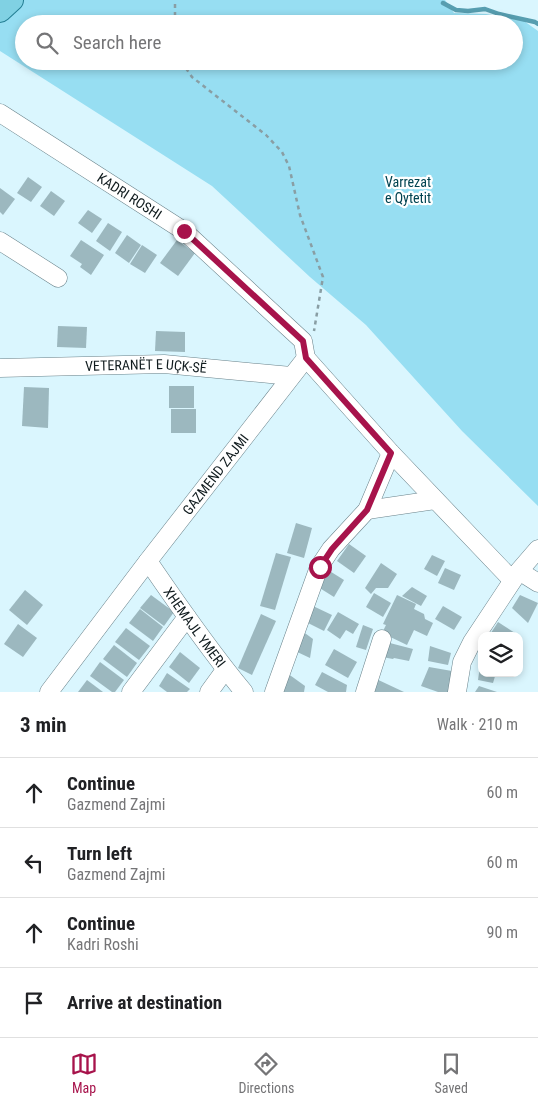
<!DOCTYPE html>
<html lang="en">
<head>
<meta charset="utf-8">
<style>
	body { margin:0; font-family:"Roboto Condensed",sans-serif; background:#f6f6f6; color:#202124 }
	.controls { position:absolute; right:15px; bottom:15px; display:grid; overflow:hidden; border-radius:10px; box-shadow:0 2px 8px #0003 }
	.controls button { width:45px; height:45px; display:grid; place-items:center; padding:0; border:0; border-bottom:1px solid #e0e0e0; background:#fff; color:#202124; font:25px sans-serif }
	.stop { position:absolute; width:15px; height:15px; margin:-11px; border:4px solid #a7134b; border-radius:50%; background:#fff }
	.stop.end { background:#a7134b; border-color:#fff; box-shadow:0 1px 5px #0008 }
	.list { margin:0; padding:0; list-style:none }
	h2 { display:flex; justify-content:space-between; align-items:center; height:65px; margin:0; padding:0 20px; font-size:21px }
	h2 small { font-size:16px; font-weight:400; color:#757577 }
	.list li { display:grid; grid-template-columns:32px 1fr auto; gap:15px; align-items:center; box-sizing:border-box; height:70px; padding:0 20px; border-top:1px solid #e0e0e0 }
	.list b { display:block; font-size:19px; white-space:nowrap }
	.list p { margin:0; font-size:16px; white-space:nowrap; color:#757577 }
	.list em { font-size:16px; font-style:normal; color:#757577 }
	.icon { flex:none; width:28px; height:28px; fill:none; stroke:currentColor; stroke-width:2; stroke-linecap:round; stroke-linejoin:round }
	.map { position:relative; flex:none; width:538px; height:692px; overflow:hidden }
	.search { position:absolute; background:#fff; box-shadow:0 2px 8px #0003; left:15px; right:15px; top:15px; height:55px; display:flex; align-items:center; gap:12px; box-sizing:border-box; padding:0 18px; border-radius:28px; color:#757577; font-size:19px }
	.sheet { height:345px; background:#fff }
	nav { display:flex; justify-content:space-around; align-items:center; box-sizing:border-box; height:70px; border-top:1px solid #e0e0e0; background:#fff; font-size:14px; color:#757577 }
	nav a { display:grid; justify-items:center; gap:2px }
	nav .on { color:#a7134b }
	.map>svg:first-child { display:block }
	.green { fill:#97def2; fill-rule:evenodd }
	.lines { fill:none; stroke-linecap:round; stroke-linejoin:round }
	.stream { stroke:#579eb0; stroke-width:4.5 }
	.building { fill:#9cb8bf }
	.minor-casing { stroke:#69828a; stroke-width:19 }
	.major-casing { stroke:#227d92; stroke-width:24 }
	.path { stroke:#899ea4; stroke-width:2.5; stroke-dasharray:4 4; stroke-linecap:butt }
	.minor { stroke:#fff; stroke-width:18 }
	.major { stroke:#80d1e3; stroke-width:22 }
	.route { stroke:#a7134b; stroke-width:6 }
	.labels { text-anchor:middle; stroke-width:4.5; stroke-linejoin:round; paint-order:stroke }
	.park-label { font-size:14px; fill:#004351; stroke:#fff }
	.street-label { font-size:14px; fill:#101b1e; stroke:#fff }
</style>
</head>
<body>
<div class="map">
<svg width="538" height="692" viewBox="0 0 538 692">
	<rect width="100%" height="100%" fill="#daf6fe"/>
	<path class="green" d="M 24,0 L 445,0 L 454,13 L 486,14 L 524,21 L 538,31 L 538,506 L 462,431 L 366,325 L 310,277 L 212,186 L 0,51 L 0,23 ZM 24,24 L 514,24 L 514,61 L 24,61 Z"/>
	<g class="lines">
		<polyline class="stream" points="443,3 456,10 468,11 485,9 499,14 535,22 538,24"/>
	</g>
	<g class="building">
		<polygon points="28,177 42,187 31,202 17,193"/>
		<polygon points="0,188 15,199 3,215 0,212"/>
		<polygon points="51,191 65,201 54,216 40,206"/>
		<polygon points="88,210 102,219 92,233 78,223"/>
		<polygon points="108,223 122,232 110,251 96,241"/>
		<polygon points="127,235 141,245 129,263 115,253"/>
		<polygon points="81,240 104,255 91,275 80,267 82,264 70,256"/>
		<polygon points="177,240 195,253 178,276 160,263"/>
		<polygon points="142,245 157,255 145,273 130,264"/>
		<polygon points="58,326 87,327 86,348 57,347"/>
		<polygon points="156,331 185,332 185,352 155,351"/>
		<rect x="169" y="386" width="25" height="22"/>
		<polygon points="24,387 49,388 48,428 22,426"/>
		<rect x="171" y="409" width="25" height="24"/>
		<polygon points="296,523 312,528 304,558 287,553"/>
		<polygon points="349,544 366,556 354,573 337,561"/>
		<polygon points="276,553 291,557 275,610 260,606"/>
		<polygon points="432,555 445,561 437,576 424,569"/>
		<polygon points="381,563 397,574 388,588 376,588 371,594 365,588"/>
		<polygon points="445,568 461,575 454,590 438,583"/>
		<polygon points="328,570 344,580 334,597 318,587"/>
		<polygon points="412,587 427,596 421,606 402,596"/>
		<polygon points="25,590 43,605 27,625 9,610"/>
		<polygon points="374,593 391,603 383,617 366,607"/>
		<polygon points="151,595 174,612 164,626 140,608"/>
		<polygon points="397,595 416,604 414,609 424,614 425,619 433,623 427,636 414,630 407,645 382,633 386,625 383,624"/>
		<polygon points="520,595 538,603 528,623 512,608"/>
		<polygon points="313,606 332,615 324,631 306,622"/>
		<polygon points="443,606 462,617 454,630 435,619"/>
		<polygon points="140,609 163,627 153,641 129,623"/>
		<polygon points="338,612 359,624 353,634 346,630 340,639 327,630"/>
		<polygon points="261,614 276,621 252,675 238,668"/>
		<polygon points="498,622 515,633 514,636 489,636"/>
		<polygon points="18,624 37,638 23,657 4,644"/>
		<polygon points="363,625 373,629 366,650 356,647"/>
		<polygon points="126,628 150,646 139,660 115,642"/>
		<polygon points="298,628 313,639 310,658 293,650"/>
		<polygon points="386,642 413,649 409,661 394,658 393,659 382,657"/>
		<polygon points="114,645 137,663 127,677 103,659"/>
		<polygon points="430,646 451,653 448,665 428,661"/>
		<polygon points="334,649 357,662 348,678 325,665"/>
		<polygon points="180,652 200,668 189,683 169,667"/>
		<polygon points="100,662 124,680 115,692 112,692 90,676"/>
		<polygon points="480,666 482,667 482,673 496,673 493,683 478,680"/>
		<polygon points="429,667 452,671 448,692 438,692 421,686"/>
		<polygon points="322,672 347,685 346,692 328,692 315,685"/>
		<polygon points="167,673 190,689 187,692 167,692 159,686"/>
		<polygon points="287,673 305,686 304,692 278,692"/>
		<polygon points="372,677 404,692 371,692"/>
		<polygon points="87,680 103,692 78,692"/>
		<polygon points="479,686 497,692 475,692"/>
	</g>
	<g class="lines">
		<g class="minor-casing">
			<g id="minor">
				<path id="s1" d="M 0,113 L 184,231 L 303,341 L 306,358"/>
				<polyline points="0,241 58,278"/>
				<polyline points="306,358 391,453 512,580"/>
				<path id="s2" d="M 0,368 L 164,364 L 291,376"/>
				<polyline points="367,510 435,500"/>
				<path id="s3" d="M 148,561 C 178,605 209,650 244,692"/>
				<polyline points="519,571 538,583"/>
				<path id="s4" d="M 49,692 L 148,561 L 306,358"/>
				<polyline points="131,692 187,617"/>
				<polyline points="209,692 225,670"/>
				<polyline points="274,692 319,567 331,549 367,510 391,453"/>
				<polyline points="365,692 382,639"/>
				<polyline points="457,692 462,662 472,642 519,571 538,549"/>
			</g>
		</g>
		<g class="major-casing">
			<polyline id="major" points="0,11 12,0"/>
		</g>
		<g class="path">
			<polyline points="175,24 175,0"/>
			<polyline points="183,61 185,67 192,77 266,135 282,152 289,166 300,215 323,277 314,331"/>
		</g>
		<use href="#minor" class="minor"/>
		<use href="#major" class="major"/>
	</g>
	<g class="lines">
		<polyline class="route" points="184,231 303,341 306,358 391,453 367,510 332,549 320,567"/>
	</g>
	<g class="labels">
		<g class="park-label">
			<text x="408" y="187">Varrezat<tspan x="408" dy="16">e Qytetit</tspan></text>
		</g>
		<g class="street-label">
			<text dy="5" stroke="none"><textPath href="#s1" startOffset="154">KADRI ROSHI</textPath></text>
			<text dy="5" stroke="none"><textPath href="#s2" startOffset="146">VETERANËT E UÇK-SË</textPath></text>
			<text dy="5" stroke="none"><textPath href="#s4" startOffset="274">GAZMEND ZAJMI</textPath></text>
			<text dy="5" stroke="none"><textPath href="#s3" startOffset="81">XHEMAJL YMERI</textPath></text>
		</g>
	</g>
</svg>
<div class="controls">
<button><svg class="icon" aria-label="layers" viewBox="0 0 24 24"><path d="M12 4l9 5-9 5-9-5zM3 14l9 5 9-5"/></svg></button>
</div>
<div class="stop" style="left:320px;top:567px"></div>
<div class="stop end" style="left:184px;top:231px"></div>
<div class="search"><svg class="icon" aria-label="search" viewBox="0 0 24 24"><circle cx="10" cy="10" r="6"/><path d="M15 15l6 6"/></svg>Search here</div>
</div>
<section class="sheet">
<h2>3 min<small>Walk · 210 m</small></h2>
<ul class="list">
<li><svg class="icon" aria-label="ahead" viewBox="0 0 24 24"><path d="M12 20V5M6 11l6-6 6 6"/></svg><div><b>Continue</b><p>Gazmend Zajmi</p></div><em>60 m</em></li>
<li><svg class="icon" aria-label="left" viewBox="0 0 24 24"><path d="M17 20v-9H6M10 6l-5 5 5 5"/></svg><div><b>Turn left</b><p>Gazmend Zajmi</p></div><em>60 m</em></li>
<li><svg class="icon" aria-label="ahead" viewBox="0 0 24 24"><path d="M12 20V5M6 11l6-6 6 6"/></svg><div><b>Continue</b><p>Kadri Roshi</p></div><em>90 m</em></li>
<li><svg class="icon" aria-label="arrive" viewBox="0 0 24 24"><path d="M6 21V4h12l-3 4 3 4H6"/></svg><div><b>Arrive at destination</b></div></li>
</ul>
</section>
<nav>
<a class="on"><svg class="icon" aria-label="map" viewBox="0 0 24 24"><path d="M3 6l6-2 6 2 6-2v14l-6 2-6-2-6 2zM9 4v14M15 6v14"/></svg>Map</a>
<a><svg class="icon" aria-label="directions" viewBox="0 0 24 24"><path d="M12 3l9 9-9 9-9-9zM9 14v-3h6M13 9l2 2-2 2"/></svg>Directions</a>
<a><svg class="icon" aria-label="saved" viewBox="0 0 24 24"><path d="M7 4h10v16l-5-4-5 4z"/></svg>Saved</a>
</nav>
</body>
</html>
